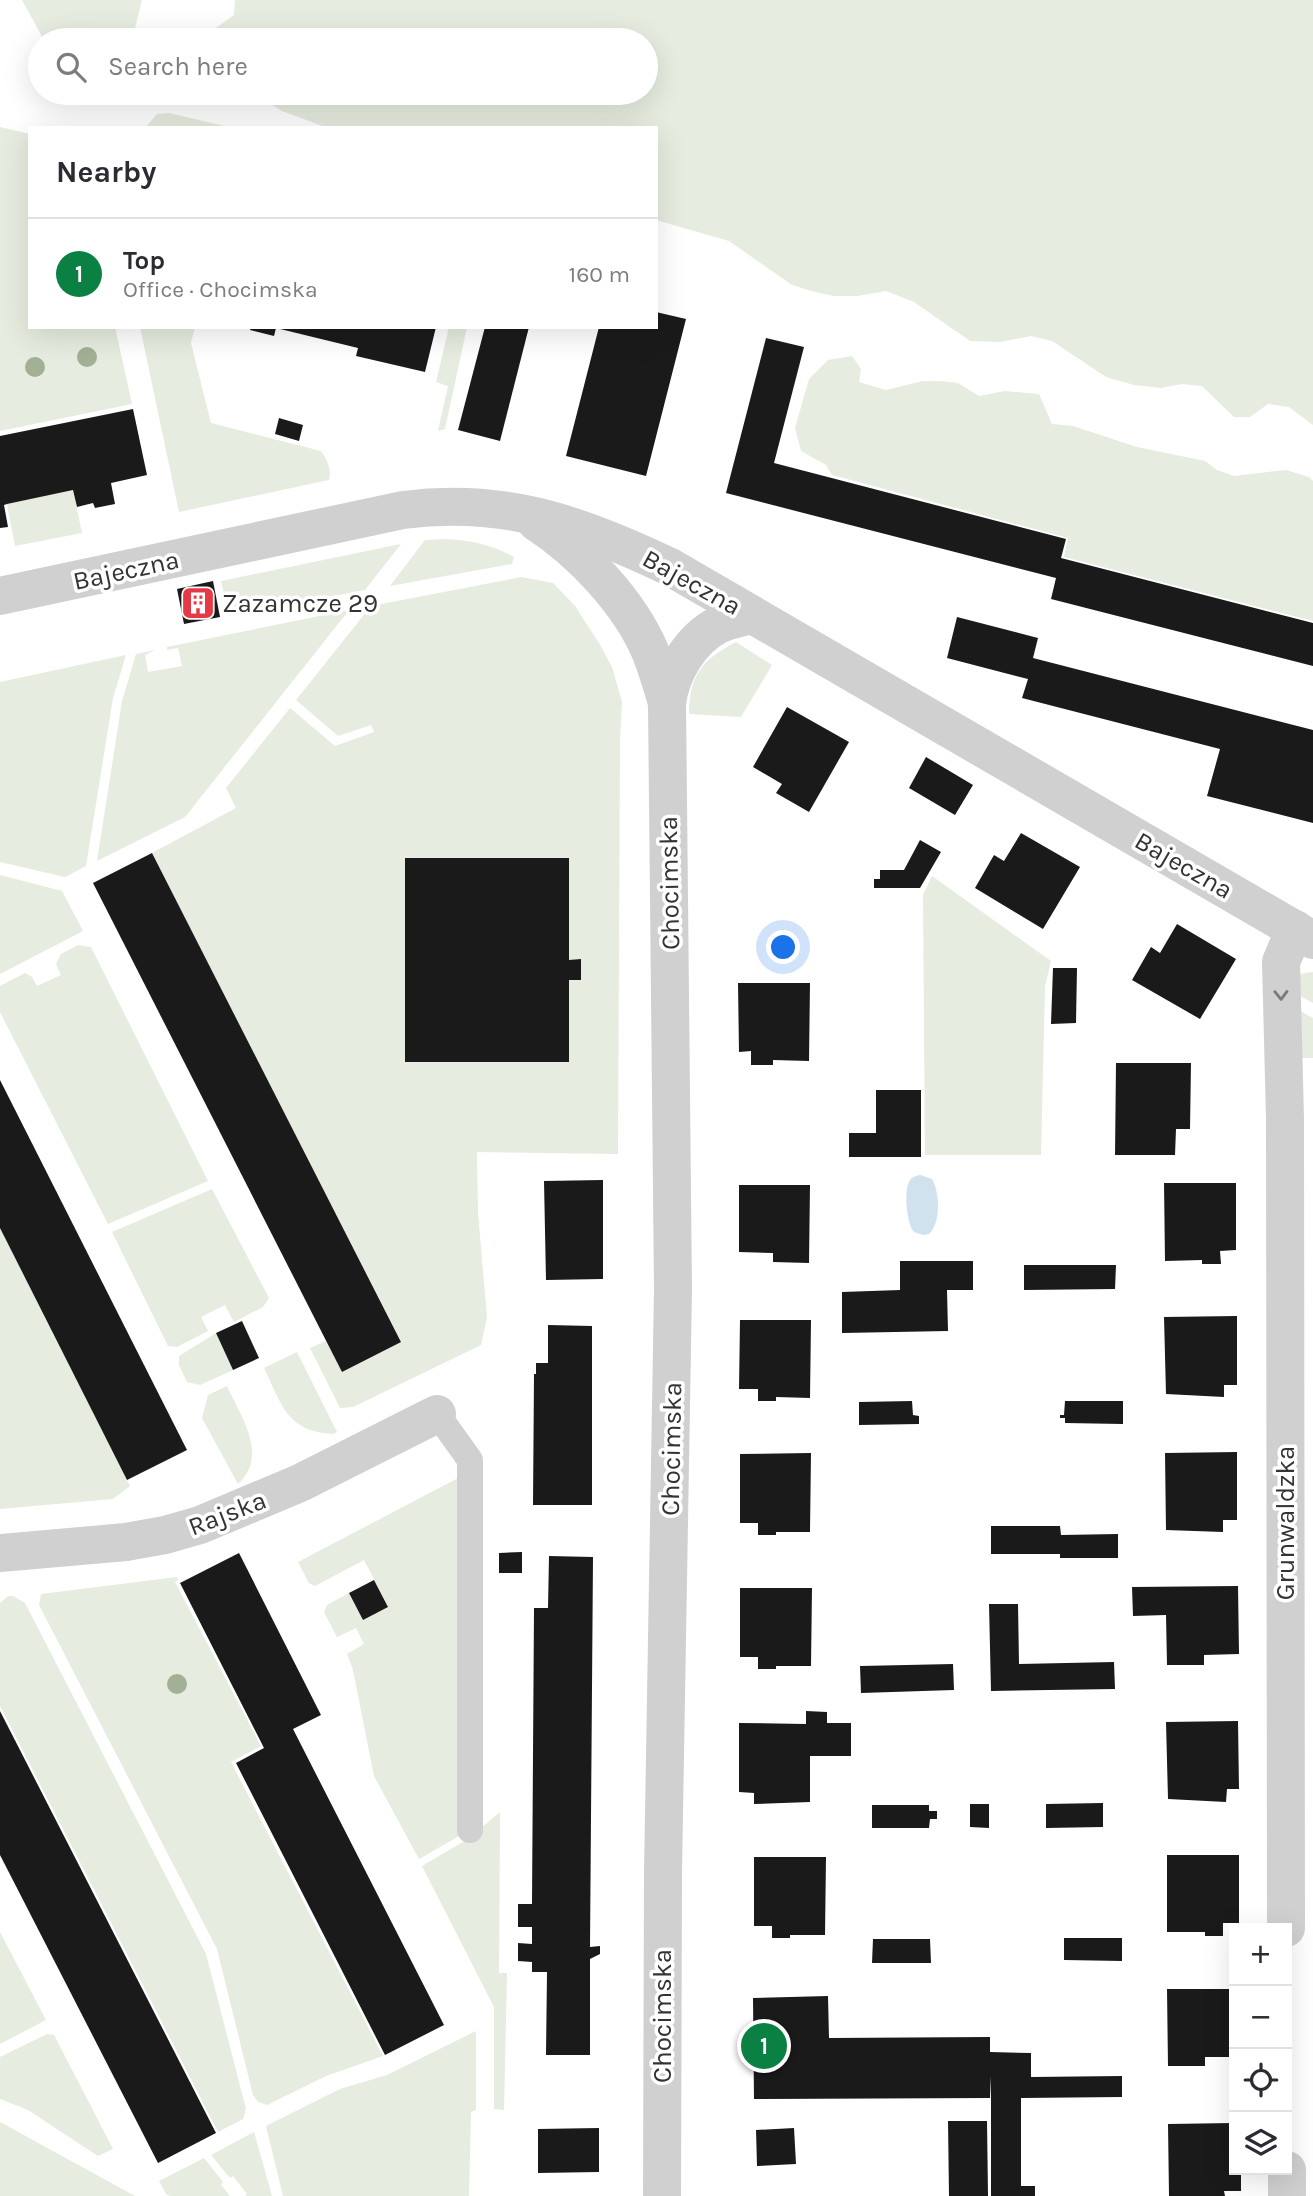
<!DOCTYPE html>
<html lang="en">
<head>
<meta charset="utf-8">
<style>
	body { margin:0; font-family:Karla,sans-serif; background:#f7f7f7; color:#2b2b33 }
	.controls { position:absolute; right:21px; bottom:21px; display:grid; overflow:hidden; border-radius:0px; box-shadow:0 7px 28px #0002 }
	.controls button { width:63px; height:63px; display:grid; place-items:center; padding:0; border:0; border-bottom:2px solid #e1e1e2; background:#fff; color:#2b2b33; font:35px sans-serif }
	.you { position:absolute; left:784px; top:948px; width:24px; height:24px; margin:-18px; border:5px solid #fff; border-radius:50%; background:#1a73e8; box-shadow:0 0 0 10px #1a73e833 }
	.badge { display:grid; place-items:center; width:46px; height:46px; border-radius:50%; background:#0b8043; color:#fff; font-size:23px; font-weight:700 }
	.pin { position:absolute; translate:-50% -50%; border:4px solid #fff; box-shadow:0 2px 7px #0006 }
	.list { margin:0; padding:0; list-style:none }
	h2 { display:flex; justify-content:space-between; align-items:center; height:91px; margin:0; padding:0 28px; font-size:30px }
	h2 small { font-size:23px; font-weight:400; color:#7c7c81 }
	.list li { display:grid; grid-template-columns:46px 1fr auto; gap:21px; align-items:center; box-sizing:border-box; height:112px; padding:0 28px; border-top:2px solid #e1e1e2 }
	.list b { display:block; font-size:26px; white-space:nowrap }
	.list p { margin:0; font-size:23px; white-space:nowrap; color:#7c7c81 }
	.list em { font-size:23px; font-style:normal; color:#7c7c81 }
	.icon { flex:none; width:38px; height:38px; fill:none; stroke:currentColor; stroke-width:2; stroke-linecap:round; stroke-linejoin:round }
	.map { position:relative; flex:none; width:1313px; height:2196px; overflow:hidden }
	.search { position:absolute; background:#fff; box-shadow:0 7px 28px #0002; left:28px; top:28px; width:630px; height:77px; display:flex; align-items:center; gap:18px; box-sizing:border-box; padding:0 24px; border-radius:38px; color:#7c7c81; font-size:26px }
	.panel { position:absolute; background:#fff; box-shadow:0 7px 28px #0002; left:28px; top:126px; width:630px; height:203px; border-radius:0px }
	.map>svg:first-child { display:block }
	.green { fill:#e6ecdf }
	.water { fill:#cfe2ee }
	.building { fill:#1a1a1a }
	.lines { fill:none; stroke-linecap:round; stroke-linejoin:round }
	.service { stroke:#d0d0d0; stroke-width:26 }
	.minor { stroke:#d0d0d0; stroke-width:38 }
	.tree { fill:#a2b095 }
	.oneway { stroke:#7a7a7a }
	.labels { text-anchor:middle; stroke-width:7; stroke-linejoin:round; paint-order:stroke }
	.street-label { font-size:26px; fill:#333; stroke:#fff }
	.poi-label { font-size:26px; fill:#333; stroke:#fff; text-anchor:start }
</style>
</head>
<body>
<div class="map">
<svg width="1313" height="2196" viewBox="0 0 1313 2196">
	<rect width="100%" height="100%" fill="#fff"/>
	<g class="green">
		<polygon points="22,0 142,0 132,40 44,40"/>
		<polygon points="235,0 1313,0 1313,425 1289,407 1268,404 1250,417 1234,417 1202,386 1182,384 1161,388 1134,385 1106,377 1052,341 1031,336 1000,342 970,341 914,302 886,291 857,296 834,296 811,291 792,285 729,241 656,220 656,128 328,128 282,111 252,93 646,93 646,40 199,40 234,15"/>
		<polygon points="169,113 233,128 145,128 157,114"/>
		<polygon points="0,127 30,134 30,327 115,327 132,404 0,431"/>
		<path d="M 140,327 L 195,327 L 191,343 L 211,423 L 321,451 C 327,460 332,469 329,480 L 179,512 Z"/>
		<polygon points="449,327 467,327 445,429 438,431 448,386 436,382"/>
		<polygon points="852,356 861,369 859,382 886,390 923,381 941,381 958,383 979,396 1005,391 1039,394 1052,424 1073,426 1137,447 1205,461 1217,470 1234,476 1286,470 1309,477 1313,481 1313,621 1064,557 1068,538 832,475 826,465 801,451 795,428 809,379 828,360"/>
		<polygon points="73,490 82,533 15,546 7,504"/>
		<path d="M 443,539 C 470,540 490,544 514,557 L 512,564 L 390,586 L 425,540 Z"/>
		<polygon points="401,544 365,590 229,616 221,581"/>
		<polygon points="521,577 553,583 575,606 599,643 612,667 622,702 620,739 618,1154 477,1152 478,1213 487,1317 481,1345 353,1407 340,1408 310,1348 326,1341 342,1372 401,1341 152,853 236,808 226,788 290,708 335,746 374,732 371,725 338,736 296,700 371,606"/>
		<polygon points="349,610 185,817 97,861 122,701 136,654 155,650 145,655 148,672 182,666 178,648 167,650 167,647"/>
		<path d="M 736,642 L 772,665 L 741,717 L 689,714 C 689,675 702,660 736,642 Z"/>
		<polygon points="126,655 113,698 86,866 65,877 0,862 0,682"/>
		<polygon points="0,875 62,891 83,931 0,974"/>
		<polygon points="932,876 1051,961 1045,986 1041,1155 925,1155 923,895"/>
		<polygon points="78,945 91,947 208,1181 108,1224 0,1012 0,986 25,973 32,977 37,986 61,975 56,964 61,954"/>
		<polygon points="1313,972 1313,1003 1293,992 1299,974"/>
		<polygon points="1293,1007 1313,1018 1313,1058 1302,1058"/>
		<polygon points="212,1189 269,1298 263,1307 234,1322 225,1305 201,1317 208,1331 177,1347 168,1346 112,1232"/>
		<polygon points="0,1228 130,1486 113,1499 0,1509"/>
		<polygon points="216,1333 233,1370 200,1385 187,1382 179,1365 179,1356"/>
		<path d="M 297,1352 L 337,1432 L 333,1434 C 286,1431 282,1405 264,1368 Z"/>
		<path d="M 227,1386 C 241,1417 269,1455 238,1484 L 202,1418 L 208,1395 Z"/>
		<polygon points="460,1477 459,1836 419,1859 374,1776 353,1670 347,1654 364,1644 356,1628 337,1637 324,1612 327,1605 349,1593 363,1620 388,1606 364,1560 315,1586 309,1583 298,1562"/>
		<polygon points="177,1577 178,1580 175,1582 261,1746 231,1762 383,2056 326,2076 267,2105 258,2102 253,2095 217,1949 39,1605 41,1594"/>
		<polygon points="8,1596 13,1596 25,1603 206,1954 246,2109 243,2119 218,2132 0,1706 0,1603"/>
		<polygon points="500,1812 499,1973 507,1973 504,2110 494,2109 494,2007 422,1866 468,1839"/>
		<polygon points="0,1932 46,2020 0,2044"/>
		<polygon points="476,2031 476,2110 471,2112 469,2196 283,2196 266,2126 340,2089 387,2075"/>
		<polygon points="47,2034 54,2035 113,2149 98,2156 28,2110 0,2099 0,2057"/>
		<polygon points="0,2122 135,2196 0,2196"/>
		<polygon points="254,2132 272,2196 245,2196 247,2194 233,2176 230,2178 211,2155"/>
		<polygon points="204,2158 223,2182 221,2185 230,2196 170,2196 166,2194 159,2181"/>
	</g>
	<path class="water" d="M 920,1175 L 932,1179 C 940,1192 941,1224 929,1234 L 923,1235 L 914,1232 C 907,1225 903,1189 910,1180 C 913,1176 916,1176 920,1175 Z"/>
	<g class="building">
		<polygon points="656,312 686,319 646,476 566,456 599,327 656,327"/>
		<polygon points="251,327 436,327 425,372 356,356 358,348 276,328 274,336 250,330"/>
		<polygon points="485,327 529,327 500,441 458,430"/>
		<polygon points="766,338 804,347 774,463 1066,539 1061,558 1313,623 1313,666 1051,599 1056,578 726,493"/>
		<polygon points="133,409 147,475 111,483 115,504 95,508 93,503 77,507 73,490 7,504 4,505 8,527 0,528 0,436"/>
		<polygon points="279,418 303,425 299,441 275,434"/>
		<polygon points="213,581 220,617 184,624 177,589"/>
		<polygon points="957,617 1038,638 1033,658 1313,730 1313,823 1207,796 1220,749 1022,698 1028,679 947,658"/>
		<polygon points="787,707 849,742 809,812 776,793 782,784 753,767"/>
		<polygon points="926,757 973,785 955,815 909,788"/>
		<polygon points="1021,833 1080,867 1043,929 975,888 994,855 1004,861"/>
		<polygon points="920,840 941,852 920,888 874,888 874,879 880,879 880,870 904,870"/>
		<polygon points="152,853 401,1342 342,1372 93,883"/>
		<polygon points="405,858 569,858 569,960 581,959 581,980 569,980 569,1062 405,1062"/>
		<polygon points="1177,924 1236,959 1200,1019 1132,980 1151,947 1160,953"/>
		<polygon points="1053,968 1077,968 1076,1023 1051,1024"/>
		<polygon points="738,983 810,983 809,1061 773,1060 773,1065 751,1065 751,1051 739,1052"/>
		<polygon points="1116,1063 1191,1063 1190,1129 1176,1129 1175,1155 1115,1155"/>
		<polygon points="0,1080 187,1450 127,1480 0,1228"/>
		<polygon points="876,1090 921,1090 921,1157 849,1157 849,1133 876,1133"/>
		<polygon points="603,1180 603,1279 546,1280 544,1181"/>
		<polygon points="1164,1183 1236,1183 1236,1250 1220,1251 1221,1264 1202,1264 1202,1260 1165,1261"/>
		<polygon points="739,1185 810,1185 809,1263 773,1262 773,1253 739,1252"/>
		<polygon points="900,1261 973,1261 973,1290 947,1290 948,1331 842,1333 842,1292 900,1290"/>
		<polygon points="1024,1265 1116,1265 1115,1289 1024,1290"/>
		<polygon points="1237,1316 1237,1385 1224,1385 1224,1397 1166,1394 1164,1317"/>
		<polygon points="740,1320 811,1320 810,1398 776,1397 776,1401 758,1401 758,1389 739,1389"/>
		<polygon points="242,1321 259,1358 233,1370 216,1333"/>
		<polygon points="548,1325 592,1326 592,1505 533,1505 534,1374 536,1374 536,1363 548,1363"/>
		<polygon points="912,1401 913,1415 919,1416 919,1424 859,1425 859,1402"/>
		<polygon points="1065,1401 1123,1401 1123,1424 1065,1423 1065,1418 1060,1418 1060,1415 1064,1415"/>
		<polygon points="1237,1452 1237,1520 1223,1520 1223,1532 1166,1530 1165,1453"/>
		<polygon points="811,1453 810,1532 776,1532 776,1535 758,1535 758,1523 740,1523 740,1454"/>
		<polygon points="991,1526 1060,1526 1061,1535 1118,1534 1118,1558 1060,1558 1060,1554 991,1554"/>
		<polygon points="522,1552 522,1573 499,1573 499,1553"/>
		<polygon points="239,1553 321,1715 293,1729 444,2025 385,2055 236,1763 264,1748 180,1583"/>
		<polygon points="549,1556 593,1557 590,1947 600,1946 600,1954 590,1959 590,2055 546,2055 547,1972 532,1972 532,1962 518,1961 518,1943 532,1944 532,1927 518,1927 518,1904 532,1904 534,1608 548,1608"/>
		<polygon points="374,1580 388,1607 363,1620 349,1593"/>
		<polygon points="1238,1586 1239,1654 1204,1655 1204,1665 1167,1665 1166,1615 1133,1616 1132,1587"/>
		<polygon points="740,1588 812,1588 811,1666 776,1666 776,1669 758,1669 758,1657 740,1657"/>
		<polygon points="989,1604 1018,1604 1019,1664 1114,1662 1115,1689 991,1691"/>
		<polygon points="953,1664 954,1690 861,1693 860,1666"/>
		<polygon points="0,1711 216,2133 158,2163 0,1855"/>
		<polygon points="806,1711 827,1712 827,1723 851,1723 851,1756 810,1756 810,1802 754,1804 754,1793 739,1792 739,1723 806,1724"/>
		<polygon points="1238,1721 1239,1789 1227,1789 1226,1802 1168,1799 1166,1722"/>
		<polygon points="1103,1803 1103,1827 1046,1828 1046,1804"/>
		<polygon points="970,1804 989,1804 989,1828 970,1827"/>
		<polygon points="872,1805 929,1805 929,1811 937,1811 937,1819 930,1819 929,1828 872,1828"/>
		<polygon points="1167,1855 1239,1855 1239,1923 1223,1923 1223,1936 1205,1936 1205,1932 1167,1932"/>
		<polygon points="754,1857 826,1857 825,1935 790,1935 790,1938 772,1938 772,1926 754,1926"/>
		<polygon points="1064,1938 1122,1938 1122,1961 1064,1960"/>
		<polygon points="873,1939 930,1939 931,1963 872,1963"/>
		<polygon points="1167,1989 1234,1989 1234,2057 1205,2057 1205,2066 1168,2066"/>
		<polygon points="828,1996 829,2038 990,2037 990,2052 1031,2053 1031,2077 1122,2076 1122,2097 1021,2098 1021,2186 1035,2186 1035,2196 991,2196 991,2076 990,2098 754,2099 753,1998"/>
		<polygon points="948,2121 987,2121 988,2196 949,2196"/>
		<polygon points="1234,2123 1234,2170 1241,2170 1241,2191 1224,2191 1225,2196 1169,2196 1168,2124"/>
		<polygon points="599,2128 599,2172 538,2173 538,2129"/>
		<polygon points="794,2128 796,2164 757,2166 756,2130"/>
	</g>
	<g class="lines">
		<polyline class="service" points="437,1414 470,1460 470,1830"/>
		<g class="minor">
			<path d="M 536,522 C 581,551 629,602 650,651 C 657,668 662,686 667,703"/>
			<path d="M 0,596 L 403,510 C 505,497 580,524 670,567 L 1313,940"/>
			<polyline points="0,1553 126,1542 165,1535 200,1525 300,1483 437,1414"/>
			<polyline points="1286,1928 1285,1118 1281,962 1295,929"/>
			<polyline points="1287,2170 1287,2196"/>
			<path d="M 662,2196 L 663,1872 L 673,1289 L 667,703 C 671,672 690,640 718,625 C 728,620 740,618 751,615"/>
		</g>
	</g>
	<g class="tree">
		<circle cx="87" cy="357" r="10"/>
		<circle cx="35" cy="367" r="10"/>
		<circle cx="177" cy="1684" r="10"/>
	</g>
	<defs><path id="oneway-chevron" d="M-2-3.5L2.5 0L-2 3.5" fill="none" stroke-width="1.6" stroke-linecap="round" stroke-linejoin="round" transform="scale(1.75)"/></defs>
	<use class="oneway" href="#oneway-chevron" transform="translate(1281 995) rotate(89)"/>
	<defs>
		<g id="building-square" transform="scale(1.75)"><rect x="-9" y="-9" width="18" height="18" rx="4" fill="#e63946" stroke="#fff"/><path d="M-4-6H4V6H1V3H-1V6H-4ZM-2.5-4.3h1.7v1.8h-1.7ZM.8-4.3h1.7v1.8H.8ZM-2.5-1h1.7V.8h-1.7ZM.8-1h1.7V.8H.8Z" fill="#fff"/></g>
	</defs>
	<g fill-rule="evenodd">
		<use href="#building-square" x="198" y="603"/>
	</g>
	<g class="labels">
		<g class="street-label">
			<text transform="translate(126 570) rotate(-12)" y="9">Bajeczna</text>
			<text transform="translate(692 582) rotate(29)" y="9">Bajeczna</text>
			<text transform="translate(1184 865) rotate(30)" y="9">Bajeczna</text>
			<text transform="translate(669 883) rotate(-91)" y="9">Chocimska</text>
			<text transform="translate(671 1449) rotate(-89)" y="9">Chocimska</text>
			<text transform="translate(227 1513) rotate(-21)" y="9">Rajska</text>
			<text transform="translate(1285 1523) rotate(-90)" y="9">Grunwaldzka</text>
			<text transform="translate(662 2016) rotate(-90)" y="9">Chocimska</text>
		</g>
		<g class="poi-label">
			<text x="222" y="612">Zazamcze 29</text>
		</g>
	</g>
</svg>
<div class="controls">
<button>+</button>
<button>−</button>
<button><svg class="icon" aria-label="locate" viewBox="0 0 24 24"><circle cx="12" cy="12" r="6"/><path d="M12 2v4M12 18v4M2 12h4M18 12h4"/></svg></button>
<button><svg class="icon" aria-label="layers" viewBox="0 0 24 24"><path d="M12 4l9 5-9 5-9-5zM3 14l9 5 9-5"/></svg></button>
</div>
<div class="you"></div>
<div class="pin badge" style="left:764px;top:2046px">1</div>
<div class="search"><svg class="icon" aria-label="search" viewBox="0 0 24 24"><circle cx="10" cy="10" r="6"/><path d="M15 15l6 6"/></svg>Search here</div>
<section class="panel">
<h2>Nearby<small></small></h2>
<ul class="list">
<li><span class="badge">1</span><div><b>Top</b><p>Office · Chocimska</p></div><em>160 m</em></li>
</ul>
</section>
</div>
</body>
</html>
